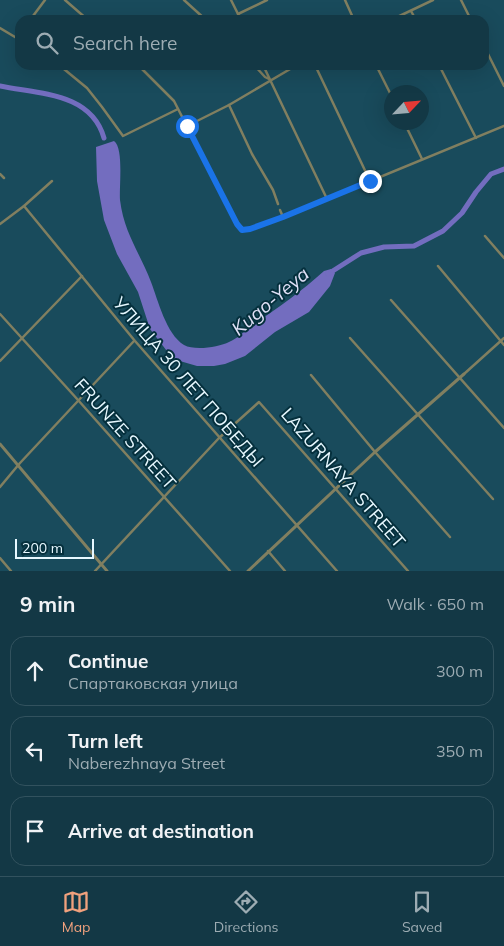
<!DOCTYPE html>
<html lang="en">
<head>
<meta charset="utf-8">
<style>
	body { margin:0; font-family:Mulish,sans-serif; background:#1c3f4c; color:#f1f3f6 }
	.compass { position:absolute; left:384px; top:85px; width:45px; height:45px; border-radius:50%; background:#133845; box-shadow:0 5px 20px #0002; rotate:64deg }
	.scale { position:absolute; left:15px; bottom:12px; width:79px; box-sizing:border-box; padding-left:5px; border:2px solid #e7f8ff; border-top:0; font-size:14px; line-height:18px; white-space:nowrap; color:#e7f8ff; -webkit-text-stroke:4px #05303d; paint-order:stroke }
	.stop { position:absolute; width:15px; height:15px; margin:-11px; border:4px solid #1a73e8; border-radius:50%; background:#fff }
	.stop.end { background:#1a73e8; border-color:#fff; box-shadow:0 1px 5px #0008 }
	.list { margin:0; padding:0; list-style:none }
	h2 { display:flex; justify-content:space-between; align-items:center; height:65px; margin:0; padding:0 20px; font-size:21px }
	h2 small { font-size:16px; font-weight:400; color:#9dacb3 }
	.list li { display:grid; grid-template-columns:32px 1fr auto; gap:15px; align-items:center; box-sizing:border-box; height:70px; margin:0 10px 10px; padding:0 10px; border:1px solid #32525e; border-radius:15px }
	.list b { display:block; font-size:19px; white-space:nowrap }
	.list p { margin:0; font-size:16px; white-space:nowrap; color:#9dacb3 }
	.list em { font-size:16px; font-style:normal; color:#9dacb3 }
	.icon { flex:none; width:28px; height:28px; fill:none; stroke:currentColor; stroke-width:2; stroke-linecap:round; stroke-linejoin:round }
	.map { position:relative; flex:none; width:504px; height:571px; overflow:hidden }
	.search { position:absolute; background:#133845; box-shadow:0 5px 20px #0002; left:15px; right:15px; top:15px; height:55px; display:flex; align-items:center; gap:12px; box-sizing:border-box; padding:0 18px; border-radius:15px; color:#9dacb3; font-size:19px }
	.sheet { height:305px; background:#133845 }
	nav { display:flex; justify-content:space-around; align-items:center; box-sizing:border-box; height:70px; border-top:1px solid #32525e; background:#133845; font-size:14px; color:#9dacb3 }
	nav a { display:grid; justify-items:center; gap:2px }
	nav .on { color:#f1a17d }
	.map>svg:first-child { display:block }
	.water { fill:#736dbf }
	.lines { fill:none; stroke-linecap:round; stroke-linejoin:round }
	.river { stroke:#736dbf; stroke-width:5 }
	.minor { stroke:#817f60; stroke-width:2.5 }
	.tertiary { stroke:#817f60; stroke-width:3 }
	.route { stroke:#1a73e8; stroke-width:6 }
	.labels { text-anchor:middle; stroke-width:4; stroke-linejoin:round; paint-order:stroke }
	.street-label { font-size:18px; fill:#e7f8ff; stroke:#05303d }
	.water-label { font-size:19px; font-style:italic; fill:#e0e1f7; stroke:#05303d }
</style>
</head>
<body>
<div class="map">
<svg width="504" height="571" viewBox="0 0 504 571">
	<rect width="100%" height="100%" fill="#194b5c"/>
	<path class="water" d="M 114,141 C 124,148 119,187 120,200 C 124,233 140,253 151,282 C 158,300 166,334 184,345 C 195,351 219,347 229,342 C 239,338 245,330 254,324 C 278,308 302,291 324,271 L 331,269 L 335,273 L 330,286 L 309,312 L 275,332 L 245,356 L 225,364 L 214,366 L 197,366 L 173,359 L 150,329 L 138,292 L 117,254 L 104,220 L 97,181 L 96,147 Z"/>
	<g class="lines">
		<g class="river">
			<path d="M 0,86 C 38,94 91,92 104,138"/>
			<polyline points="328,274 361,253 384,247 414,246 443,231 462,213 476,192 491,174 504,169"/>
		</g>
		<g class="minor">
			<polyline points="65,0 88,20"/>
			<polyline points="184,0 206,20"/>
			<polyline points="231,0 241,20"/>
			<polyline points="345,0 354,20"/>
			<polyline points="461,0 471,20"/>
			<polyline points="411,11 416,20"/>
			<polyline points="238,14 267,0"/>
			<polyline points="30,20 45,0"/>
			<polyline points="391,20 433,0"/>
			<polyline points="0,28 20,40"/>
			<polyline points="484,46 504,86"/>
			<polyline points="59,65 87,88 102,107 123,136 178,109"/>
			<polyline points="138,65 174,101 237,224 242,230 254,228 283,217 504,126"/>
			<polyline points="254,65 265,77 269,79"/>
			<polyline points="263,65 327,199"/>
			<polyline points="315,65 370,181"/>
			<polyline points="376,65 392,97"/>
			<polyline points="439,65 476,138"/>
			<polyline points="229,105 252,154 273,190 278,204"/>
			<polyline points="404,122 422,159"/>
			<polyline points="187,126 229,105 297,65"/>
			<polyline points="0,174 4,178"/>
			<polyline points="24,206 135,341 337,571"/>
			<polyline points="280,210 283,217"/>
			<polyline points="0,224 24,206 52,181"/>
			<polyline points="485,236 504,258"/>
			<polyline points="438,266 504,345"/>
			<polyline points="391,300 504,428"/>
			<polyline points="0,314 78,400 230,571"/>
			<polyline points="350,338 493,499"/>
			<polyline points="0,361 82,276"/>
			<polyline points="464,374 504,338"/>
			<polyline points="311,375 375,452 450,537"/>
			<polyline points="0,487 20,463 134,341"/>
			<polyline points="268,551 285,571"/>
			<polyline points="0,558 11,571"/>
			<polyline points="95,571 219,438 259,402 408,571"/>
		</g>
		<g class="tertiary">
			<polyline points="0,444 107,571"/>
			<polyline points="248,571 375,452 464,374"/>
		</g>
	</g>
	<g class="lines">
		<polyline class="route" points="187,126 237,224 242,230 250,229 283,217 370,181"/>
	</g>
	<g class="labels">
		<g class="street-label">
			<text transform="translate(188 382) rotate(49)" y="6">УЛИЦА 30 ЛЕТ ПОБЕДЫ</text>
			<text transform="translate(125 434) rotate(48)" y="6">FRUNZE STREET</text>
			<text transform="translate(343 478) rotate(49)" y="6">LAZURNAYA STREET</text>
		</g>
		<g class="water-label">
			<text transform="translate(270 301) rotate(-40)" y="7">Kugo-Yeya</text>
		</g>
	</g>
</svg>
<svg class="compass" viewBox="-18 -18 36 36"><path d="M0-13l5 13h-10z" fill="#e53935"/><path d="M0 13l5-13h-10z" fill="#9dacb3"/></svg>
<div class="scale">200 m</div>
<div class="stop" style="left:187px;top:126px"></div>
<div class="stop end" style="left:370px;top:181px"></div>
<div class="search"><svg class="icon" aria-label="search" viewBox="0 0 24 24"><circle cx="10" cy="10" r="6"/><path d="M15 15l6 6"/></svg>Search here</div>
</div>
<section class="sheet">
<h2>9 min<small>Walk · 650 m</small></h2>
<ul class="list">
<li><svg class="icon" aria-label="ahead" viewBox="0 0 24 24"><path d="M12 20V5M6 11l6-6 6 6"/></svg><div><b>Continue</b><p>Спартаковская улица</p></div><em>300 m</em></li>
<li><svg class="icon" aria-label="left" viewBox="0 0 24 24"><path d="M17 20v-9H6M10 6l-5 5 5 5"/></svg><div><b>Turn left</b><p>Naberezhnaya Street</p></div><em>350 m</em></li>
<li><svg class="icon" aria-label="arrive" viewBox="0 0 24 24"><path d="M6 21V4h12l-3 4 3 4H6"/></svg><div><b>Arrive at destination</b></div></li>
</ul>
</section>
<nav>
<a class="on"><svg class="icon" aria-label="map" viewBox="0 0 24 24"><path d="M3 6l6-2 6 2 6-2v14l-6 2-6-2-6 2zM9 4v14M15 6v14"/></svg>Map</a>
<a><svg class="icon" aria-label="directions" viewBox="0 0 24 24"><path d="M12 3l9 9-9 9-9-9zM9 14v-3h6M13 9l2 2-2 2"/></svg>Directions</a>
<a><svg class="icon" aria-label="saved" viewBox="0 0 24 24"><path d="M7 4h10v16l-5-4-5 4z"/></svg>Saved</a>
</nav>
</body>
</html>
